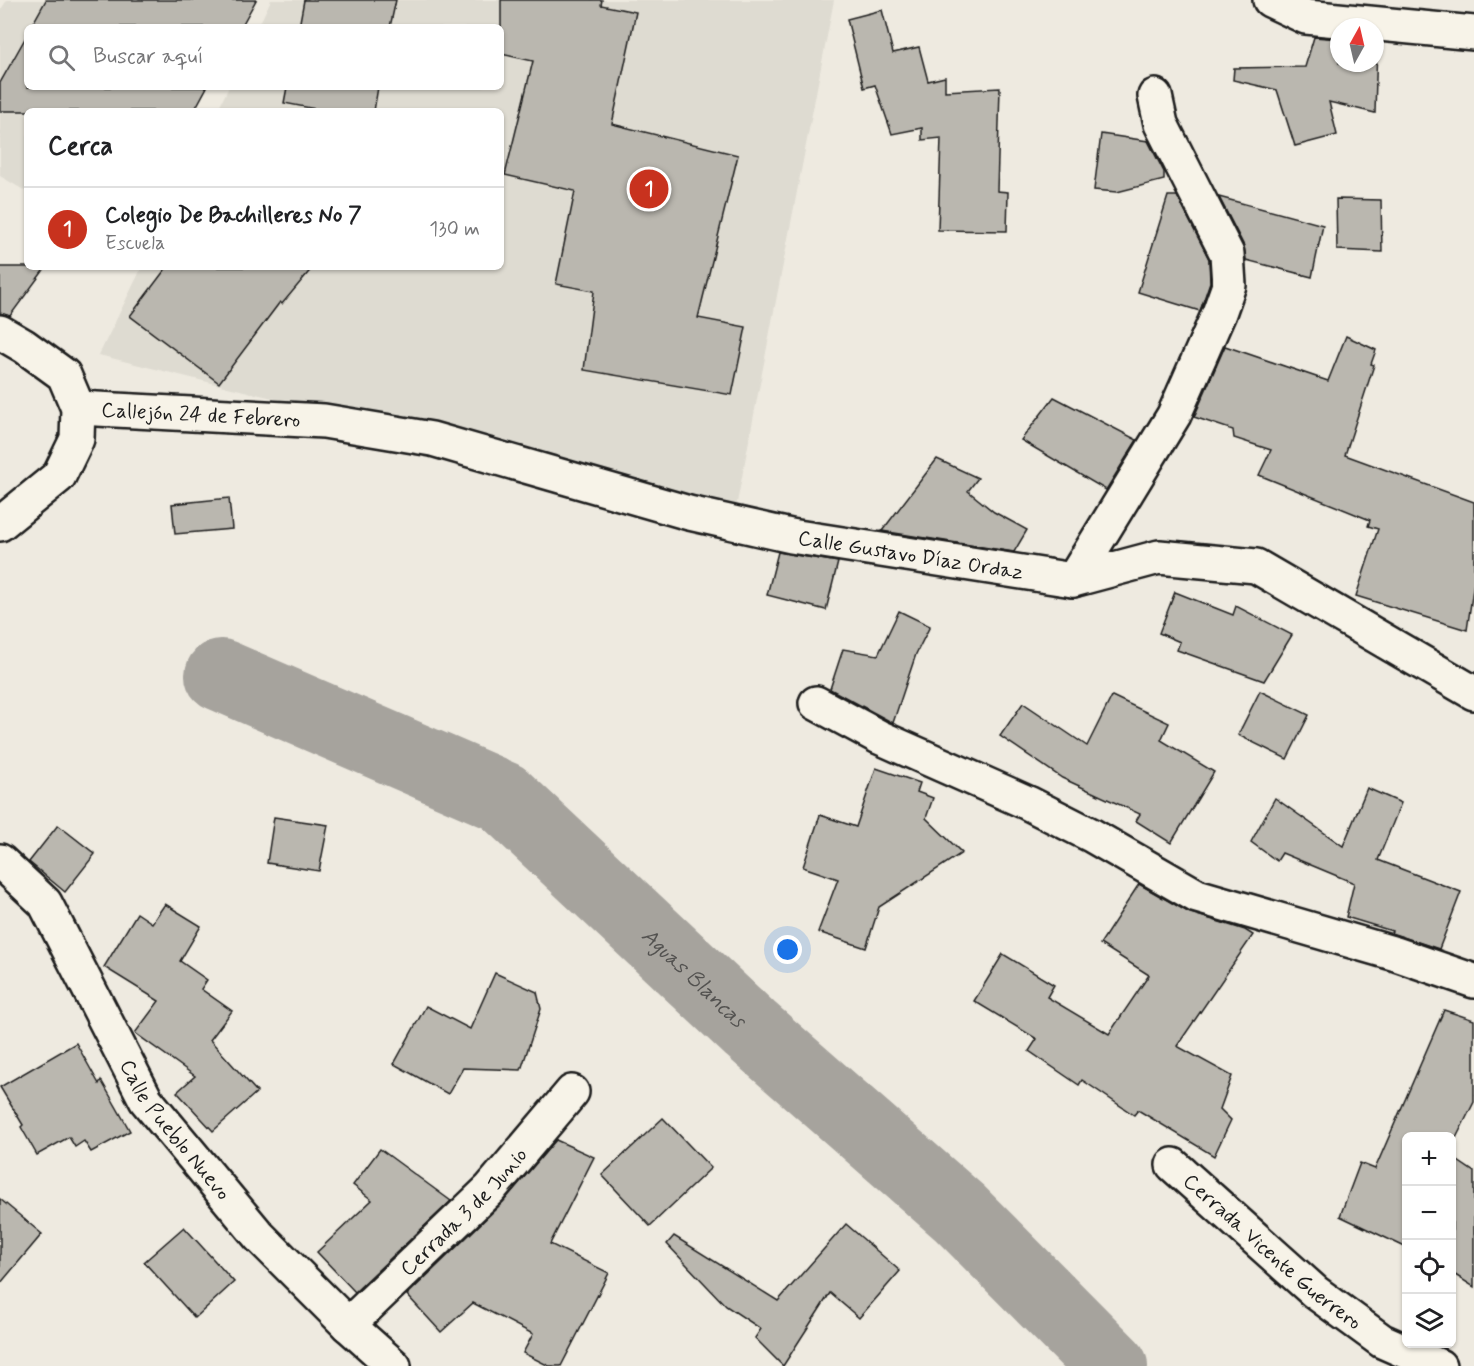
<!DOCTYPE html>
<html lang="es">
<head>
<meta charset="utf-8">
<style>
	body { margin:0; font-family:Mynerve,sans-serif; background:#f6f6f6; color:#202124 }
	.controls { position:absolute; right:18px; bottom:18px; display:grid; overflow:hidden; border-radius:9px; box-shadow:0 2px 4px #0004 }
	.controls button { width:54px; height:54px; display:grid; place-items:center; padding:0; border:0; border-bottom:2px solid #e0e0e0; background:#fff; color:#202124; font:30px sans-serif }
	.compass { position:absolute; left:1330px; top:18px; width:54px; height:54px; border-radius:50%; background:#fff; box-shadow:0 2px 4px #0004; rotate:8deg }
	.you { position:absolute; left:788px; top:950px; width:21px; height:21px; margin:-15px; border:4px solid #fff; border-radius:50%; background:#1a73e8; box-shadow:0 0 0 9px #1a73e833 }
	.badge { display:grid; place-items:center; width:39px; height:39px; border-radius:50%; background:#c8321e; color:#fff; font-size:20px; font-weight:700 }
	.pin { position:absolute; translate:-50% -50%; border:3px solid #fff; box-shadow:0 2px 6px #0006 }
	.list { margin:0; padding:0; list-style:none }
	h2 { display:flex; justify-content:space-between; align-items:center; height:78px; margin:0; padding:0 24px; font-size:26px }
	h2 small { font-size:20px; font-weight:400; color:#757577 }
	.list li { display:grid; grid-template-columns:39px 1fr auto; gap:18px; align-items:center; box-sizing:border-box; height:84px; padding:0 24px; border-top:2px solid #e0e0e0 }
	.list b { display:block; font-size:22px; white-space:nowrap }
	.list p { margin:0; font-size:20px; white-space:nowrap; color:#757577 }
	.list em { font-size:20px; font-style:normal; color:#757577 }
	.icon { flex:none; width:33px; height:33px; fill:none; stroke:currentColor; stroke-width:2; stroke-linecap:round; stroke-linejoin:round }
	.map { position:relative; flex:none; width:1474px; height:1366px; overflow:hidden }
	.search { position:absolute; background:#fff; box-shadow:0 2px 4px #0004; left:24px; top:24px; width:480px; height:66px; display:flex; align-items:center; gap:15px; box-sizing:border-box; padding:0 21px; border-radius:9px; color:#757577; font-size:22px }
	.panel { position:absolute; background:#fff; box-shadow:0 2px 4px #0004; left:24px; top:108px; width:480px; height:162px; border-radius:9px }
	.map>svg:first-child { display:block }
	.built { fill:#dedbd1 }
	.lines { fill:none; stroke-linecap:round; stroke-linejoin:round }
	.river { stroke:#a6a39d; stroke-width:72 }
	.building { fill:#bab7af; stroke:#1c1c1c; stroke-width:1.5 }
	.minor-casing { stroke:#1c1c1c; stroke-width:38 }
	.minor { stroke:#f7f3e8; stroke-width:33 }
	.labels { text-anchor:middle; stroke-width:4.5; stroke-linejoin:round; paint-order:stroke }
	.street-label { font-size:21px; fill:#1c1c1c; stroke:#f7f3e8 }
	.water-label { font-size:22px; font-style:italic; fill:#535250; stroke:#f7f3e8 }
</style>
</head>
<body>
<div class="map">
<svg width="1474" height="1366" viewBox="0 0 1474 1366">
	<rect width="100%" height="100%" fill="#eeeae0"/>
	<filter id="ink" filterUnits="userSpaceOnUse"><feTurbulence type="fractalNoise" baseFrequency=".0167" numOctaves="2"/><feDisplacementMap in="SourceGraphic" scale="12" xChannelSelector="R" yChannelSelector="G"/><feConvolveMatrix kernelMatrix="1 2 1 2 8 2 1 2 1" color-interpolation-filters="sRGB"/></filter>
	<g filter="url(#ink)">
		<g class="built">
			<polygon points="7,0 257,0 241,27 27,27 27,192 0,176 0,11"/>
			<polygon points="271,0 834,0 736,508 571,472 99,355 142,267 501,267 501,111 217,111 229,87 501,87 501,27 258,27"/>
		</g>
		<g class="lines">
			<path class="river" id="s1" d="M 221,675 L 503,797 L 750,1029 L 960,1213 L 1112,1366"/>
		</g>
		<g class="building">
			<polygon points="46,0 256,0 241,27 31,27"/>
			<polygon points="304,0 396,0 390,27 299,27"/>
			<polygon points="501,0 602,0 601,5 636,12 612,124 738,155 698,318 746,327 732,395 584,370 594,291 556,284 575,191 505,175 533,61 501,54"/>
			<polygon points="882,10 893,53 919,47 928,81 945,77 945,91 1000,88 997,191 1008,192 1007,231 938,230 941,138 922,140 922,128 892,134 875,85 864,88 847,19"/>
			<polygon points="27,35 27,87 207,87 194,111 0,111 0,83"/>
			<polygon points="1314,37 1339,39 1339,63 1375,63 1375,42 1377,43 1375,113 1329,102 1337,135 1295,146 1277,90 1233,80 1234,68 1305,67"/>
			<polygon points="287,87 378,87 374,111 326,111 284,103"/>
			<polygon points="1101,134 1148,141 1164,172 1164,180 1117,192 1094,190"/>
			<polygon points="1168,196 1177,196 1209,259 1210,282 1200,311 1138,292"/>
			<polygon points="1219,197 1323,225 1312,277 1246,260 1244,246"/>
			<polygon points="1336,199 1381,200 1382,252 1337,250"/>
			<polygon points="0,267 46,267 10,316 0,313"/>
			<polygon points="167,267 313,267 282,304 280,302 219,383 130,316"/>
			<polygon points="1346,336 1376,350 1371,364 1374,365 1345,455 1474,502 1474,582 1467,630 1356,596 1378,529 1368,526 1370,520 1259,475 1271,450 1234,438 1233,430 1194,417 1225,346 1328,381"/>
			<polygon points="1054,397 1137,440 1106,490 1021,440"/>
			<polygon points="937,459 978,478 968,491 994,512 1027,530 1014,552 882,531"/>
			<polygon points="229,498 232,529 175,534 172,504"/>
			<polygon points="778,552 838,562 826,610 767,595"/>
			<polygon points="1175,592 1233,615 1236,606 1292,635 1264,681 1177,650 1180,642 1159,633"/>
			<polygon points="899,611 930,626 916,654 893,723 830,689 843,649 878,655"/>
			<polygon points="1260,691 1309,715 1287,759 1238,735"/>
			<polygon points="1112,696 1169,723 1161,740 1214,772 1171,843 1136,821 1140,814 1062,778 1000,736 1023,703 1087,746"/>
			<polygon points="876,768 920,783 917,792 933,798 926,818 962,853 879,907 866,948 818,932 838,879 803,867 820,815 856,827"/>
			<polygon points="1367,788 1401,803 1378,860 1461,892 1439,949 1391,933 1392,931 1346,917 1354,883 1282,853 1277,861 1251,842 1275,798 1343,846"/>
			<polygon points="274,817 328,825 319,871 267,863"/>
			<polygon points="58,825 95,854 65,892 29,862"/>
			<polygon points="1139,884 1188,912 1245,930 1253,935 1177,1046 1232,1076 1220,1109 1231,1120 1214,1156 1138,1110 1134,1115 1082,1080 1079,1085 1029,1051 1037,1039 974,1001 1003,954 1054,985 1047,997 1109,1034 1149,975 1100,944"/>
			<polygon points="165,904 201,926 180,961 207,980 201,989 232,1011 210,1040 257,1092 213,1131 177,1092 195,1076 135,1033 159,1001 104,967 137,913 152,923"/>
			<polygon points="495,973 537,992 541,1009 521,1070 463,1068 448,1094 394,1064 426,1006 470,1029"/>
			<polygon points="1444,1010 1474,1020 1474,1102 1452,1146 1452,1137 1407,1137 1407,1248 1340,1216 1360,1163 1375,1169"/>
			<polygon points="76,1043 99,1084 101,1080 130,1131 91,1152 84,1141 75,1147 69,1137 37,1155 21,1127 23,1125 0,1087"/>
			<polygon points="663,1118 711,1168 650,1226 602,1175"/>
			<polygon points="556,1140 594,1157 550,1244 609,1273 561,1366 549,1366 523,1353 533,1334 473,1303 441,1332 407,1295 503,1202"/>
			<polygon points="380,1149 451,1201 355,1292 317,1252 372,1200 353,1185"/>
			<polygon points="1452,1157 1474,1172 1474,1287 1452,1273"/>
			<polygon points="0,1199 42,1234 0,1284"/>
			<polygon points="846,1224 900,1271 859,1318 830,1293 783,1366 755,1338 761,1329 726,1306 667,1244 674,1236 778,1301"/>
			<polygon points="184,1227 234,1282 195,1318 144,1262"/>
		</g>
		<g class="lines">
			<g class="minor-casing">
				<g id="minor">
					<polyline points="1270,0 1306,17 1474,33"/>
					<polyline points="0,332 24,346 64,375 78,408 77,439 59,476 0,524"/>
					<path id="s2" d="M 78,408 L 324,421 L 432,439 L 689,513 L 791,536 L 1073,580 L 1159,557 L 1256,566 L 1474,693"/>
					<polyline points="1073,580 1174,415 1219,313 1229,285 1227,254 1161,124 1155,96"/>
					<polyline points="816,703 879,737 1028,803 1091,835 1197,896 1396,954 1474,981"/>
					<path id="s3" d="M 0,861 L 45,903 L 146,1100 L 259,1236 L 348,1325 L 394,1366"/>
					<path id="s4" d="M 1173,1165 L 1315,1292 L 1382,1341 L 1439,1366"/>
					<path id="s5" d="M 348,1325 L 490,1189 L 572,1092"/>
				</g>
			</g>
			<use href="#minor" class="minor"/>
		</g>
	</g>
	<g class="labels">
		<g class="street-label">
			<text dy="7" stroke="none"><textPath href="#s2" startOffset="123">Callejón 24 de Febrero</textPath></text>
			<text dy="7" stroke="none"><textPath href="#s2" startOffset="849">Calle Gustavo Díaz Ordaz</textPath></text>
			<text dy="7" stroke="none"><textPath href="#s3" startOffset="324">Calle Pueblo Nuevo</textPath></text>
			<text dy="7" stroke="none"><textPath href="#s5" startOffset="162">Cerrada 3 de Junio</textPath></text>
			<text dy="7" stroke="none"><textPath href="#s4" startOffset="132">Cerrada Vicente Guerrero</textPath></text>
		</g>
		<g class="water-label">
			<text dy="8" stroke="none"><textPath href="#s1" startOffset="570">Aguas Blancas</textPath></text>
		</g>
	</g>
</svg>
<div class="controls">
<button>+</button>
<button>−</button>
<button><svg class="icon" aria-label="locate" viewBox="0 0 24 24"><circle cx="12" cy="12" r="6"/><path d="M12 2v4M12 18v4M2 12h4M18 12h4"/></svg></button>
<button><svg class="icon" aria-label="layers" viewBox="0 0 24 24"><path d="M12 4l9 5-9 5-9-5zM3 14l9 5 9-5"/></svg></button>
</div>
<svg class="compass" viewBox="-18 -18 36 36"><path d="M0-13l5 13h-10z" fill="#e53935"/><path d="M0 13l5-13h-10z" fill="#757577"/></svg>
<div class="you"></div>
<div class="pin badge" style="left:649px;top:189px">1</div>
<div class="search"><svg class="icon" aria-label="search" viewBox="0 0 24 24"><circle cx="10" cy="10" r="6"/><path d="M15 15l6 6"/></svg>Buscar aquí</div>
<section class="panel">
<h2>Cerca<small></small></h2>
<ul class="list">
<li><span class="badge">1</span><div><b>Colegio De Bachilleres No 7</b><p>Escuela</p></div><em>130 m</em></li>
</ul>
</section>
</div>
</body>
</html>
